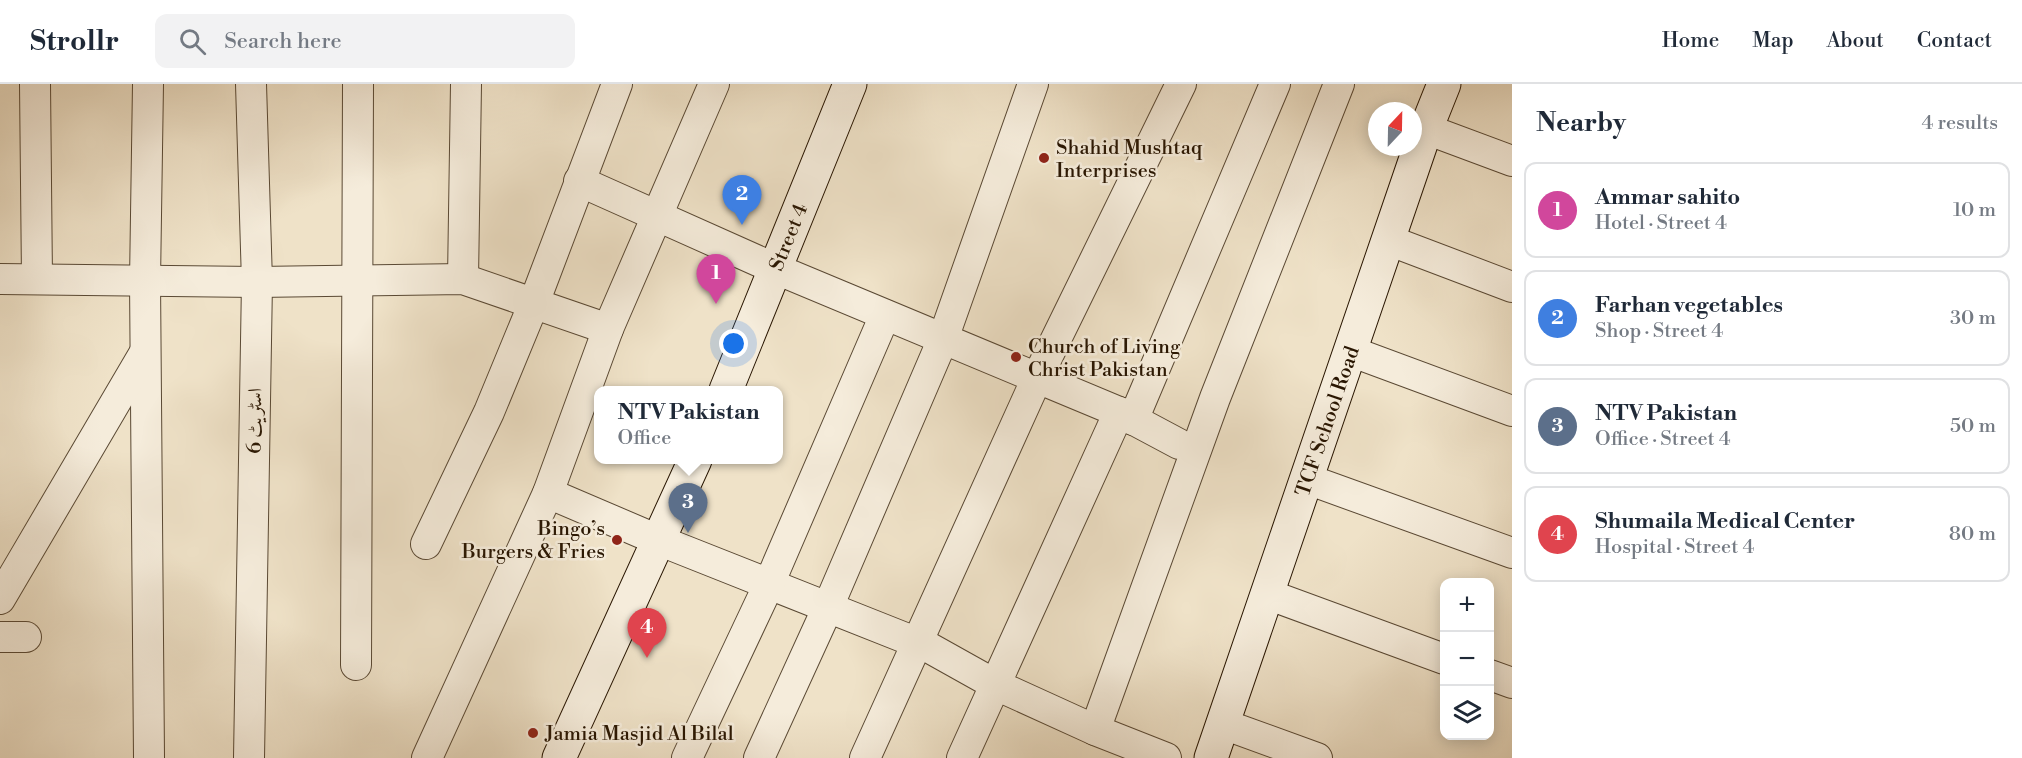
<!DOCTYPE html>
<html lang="en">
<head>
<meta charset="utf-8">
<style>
	body { margin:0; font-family:"Libre Bodoni",Amiri,serif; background:#f2f2f3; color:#1f2937 }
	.controls { position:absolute; right:18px; bottom:18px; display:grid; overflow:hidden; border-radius:12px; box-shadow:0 3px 15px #0003 }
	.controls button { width:54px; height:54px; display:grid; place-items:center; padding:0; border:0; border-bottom:2px solid #e0e1e3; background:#fff; color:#1f2937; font:30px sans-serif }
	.compass { position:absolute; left:1368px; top:18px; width:54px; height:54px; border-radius:50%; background:#fff; box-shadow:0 3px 15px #0003; rotate:22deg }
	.you { position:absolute; left:734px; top:260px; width:21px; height:21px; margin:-15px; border:4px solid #fff; border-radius:50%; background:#1a73e8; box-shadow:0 0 0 9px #1a73e833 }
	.badge { display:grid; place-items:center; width:39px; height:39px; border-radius:50%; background:#0f766e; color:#fff; font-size:20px; font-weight:700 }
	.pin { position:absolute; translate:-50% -50px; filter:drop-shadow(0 2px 3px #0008) }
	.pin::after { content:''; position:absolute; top:32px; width:21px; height:18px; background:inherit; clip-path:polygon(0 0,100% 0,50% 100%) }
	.popup { position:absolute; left:594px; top:302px; width:189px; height:78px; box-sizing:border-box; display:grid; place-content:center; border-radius:12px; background:#fff; filter:drop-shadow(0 2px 4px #0005); font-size:20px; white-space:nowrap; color:#747a83 }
	.popup b { font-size:22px; color:#1f2937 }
	.popup::after { content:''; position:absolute; left:50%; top:100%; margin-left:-12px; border:12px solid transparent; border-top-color:#fff }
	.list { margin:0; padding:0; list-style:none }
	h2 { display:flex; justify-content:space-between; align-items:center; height:78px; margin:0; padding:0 24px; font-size:26px }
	h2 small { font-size:20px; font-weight:400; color:#747a83 }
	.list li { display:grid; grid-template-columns:39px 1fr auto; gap:18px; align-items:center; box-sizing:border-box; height:96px; margin:0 12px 12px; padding:0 12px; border:2px solid #e0e1e3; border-radius:12px }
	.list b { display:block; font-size:22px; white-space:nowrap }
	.list p { margin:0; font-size:20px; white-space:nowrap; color:#747a83 }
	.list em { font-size:20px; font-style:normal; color:#747a83 }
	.icon { flex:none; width:33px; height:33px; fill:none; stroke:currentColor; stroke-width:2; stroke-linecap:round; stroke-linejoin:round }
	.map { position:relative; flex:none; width:1512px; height:674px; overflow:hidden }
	header { display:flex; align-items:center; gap:36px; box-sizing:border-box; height:84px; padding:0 30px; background:#fff; border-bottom:2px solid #e0e1e3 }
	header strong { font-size:28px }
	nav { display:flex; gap:33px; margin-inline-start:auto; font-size:21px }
	.search { width:420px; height:54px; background:#f2f2f3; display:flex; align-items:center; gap:15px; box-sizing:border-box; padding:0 21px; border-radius:12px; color:#747a83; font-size:22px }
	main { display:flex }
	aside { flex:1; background:#fff }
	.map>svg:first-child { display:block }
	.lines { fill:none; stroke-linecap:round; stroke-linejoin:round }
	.street-casing { stroke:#5a4934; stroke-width:32 }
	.secondary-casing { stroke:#291602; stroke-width:35 }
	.street { stroke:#f5ecdb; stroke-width:30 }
	.secondary { stroke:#f5ecdb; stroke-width:33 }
	.poi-dot { fill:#8f2418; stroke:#f5ecdb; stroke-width:2 }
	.labels { text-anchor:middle; stroke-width:5; stroke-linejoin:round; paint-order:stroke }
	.poi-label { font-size:20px; fill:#291602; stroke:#f5ecdb; text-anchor:start }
	.street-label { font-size:20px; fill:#291602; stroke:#f5ecdb }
</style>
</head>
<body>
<header>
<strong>Strollr</strong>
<div class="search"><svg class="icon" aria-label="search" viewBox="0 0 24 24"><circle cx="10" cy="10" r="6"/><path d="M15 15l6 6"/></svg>Search here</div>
<nav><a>Home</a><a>Map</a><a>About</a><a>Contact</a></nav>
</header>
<main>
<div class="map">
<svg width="1512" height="674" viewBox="0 0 1512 674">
	<rect width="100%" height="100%" fill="#efe2c8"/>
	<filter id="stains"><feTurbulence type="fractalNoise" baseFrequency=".00333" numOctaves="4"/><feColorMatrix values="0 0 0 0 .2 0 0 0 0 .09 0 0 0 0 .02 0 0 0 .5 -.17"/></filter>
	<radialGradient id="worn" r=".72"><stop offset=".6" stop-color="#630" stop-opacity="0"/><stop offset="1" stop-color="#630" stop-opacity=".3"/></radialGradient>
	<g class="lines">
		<g class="street-casing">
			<g id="street">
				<polyline points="35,0 37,195"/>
				<polyline points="148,0 145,197 149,674"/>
				<polyline points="1426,45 1512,77"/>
				<polyline points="579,97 776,185 1119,328 1179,360"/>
				<polyline points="1388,156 1512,203"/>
				<polyline points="0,195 257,198 463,195 608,245"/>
				<polyline points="463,195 466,0"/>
				<polyline points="1350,267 1512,327"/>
				<polyline points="1133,336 1275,0"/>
				<polyline points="1307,395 1512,469"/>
				<polyline points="548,409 658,456 928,563 996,601 1095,646 1166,674"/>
				<polyline points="426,460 489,328 534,219 617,0"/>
				<polyline points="1267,510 1444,575"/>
				<polyline points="0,515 145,268"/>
				<polyline points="0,553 26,553"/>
				<polyline points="356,581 358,0"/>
				<polyline points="1490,591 1512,599"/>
				<polyline points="1223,640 1317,674"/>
				<polyline points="1095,646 1215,314 1339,0"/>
				<polyline points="249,674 257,198 251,0"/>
				<polyline points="427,674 548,409 608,245 714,0"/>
				<polyline points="687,674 769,500 885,231"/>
				<polyline points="759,674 828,523 943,255 1033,0"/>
				<polyline points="865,674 1037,294 1181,0"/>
				<polyline points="962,674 1119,328"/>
			</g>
		</g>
		<g class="secondary-casing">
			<g id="secondary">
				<polyline points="726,306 850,0"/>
				<polyline points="559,674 695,376"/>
				<polyline points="1211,674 1426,45 1444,0"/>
			</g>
		</g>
		<use href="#street" class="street"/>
		<use href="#secondary" class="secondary"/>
	</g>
	<g class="poi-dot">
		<circle cx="1044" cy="74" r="6"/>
		<circle cx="1016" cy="273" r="6"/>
		<circle cx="617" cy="456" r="6"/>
		<circle cx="533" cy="649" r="6"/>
	</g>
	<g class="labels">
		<g class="poi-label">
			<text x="1056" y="70">Shahid Mushtaq<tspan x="1056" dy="23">Interprises</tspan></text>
			<text x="1028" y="269">Church of Living<tspan x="1028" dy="23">Christ Pakistan</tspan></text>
			<text x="605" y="451" text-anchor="end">Bingo’s<tspan x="605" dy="23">Burgers &amp; Fries</tspan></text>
			<text x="545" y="656">Jamia Masjid Al Bilal</text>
		</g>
		<g class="street-label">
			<text transform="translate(788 153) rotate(-68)" y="7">Street 4</text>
			<text transform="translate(254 337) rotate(-89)" y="7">اسٹریٹ 6</text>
			<text transform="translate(1327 337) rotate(-71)" y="7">TCF School Road</text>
		</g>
	</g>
	<rect width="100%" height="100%" filter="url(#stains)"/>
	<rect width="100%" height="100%" fill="url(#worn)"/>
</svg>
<div class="controls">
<button>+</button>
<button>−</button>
<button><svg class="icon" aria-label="layers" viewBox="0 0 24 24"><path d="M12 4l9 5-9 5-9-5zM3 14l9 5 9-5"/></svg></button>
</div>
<svg class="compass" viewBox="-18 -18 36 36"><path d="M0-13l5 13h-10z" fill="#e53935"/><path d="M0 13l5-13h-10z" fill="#747a83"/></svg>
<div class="you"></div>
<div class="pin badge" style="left:716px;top:220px;background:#d1479c">1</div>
<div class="pin badge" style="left:742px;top:141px;background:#3f7fe0">2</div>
<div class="pin badge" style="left:688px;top:449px;background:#5c6f8a">3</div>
<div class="popup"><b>NTV Pakistan</b>Office</div>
<div class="pin badge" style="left:647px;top:574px;background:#e0444e">4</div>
</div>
<aside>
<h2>Nearby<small>4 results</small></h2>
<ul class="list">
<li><span class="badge" style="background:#d1479c">1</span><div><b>Ammar sahito</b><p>Hotel · Street 4</p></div><em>10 m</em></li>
<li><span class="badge" style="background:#3f7fe0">2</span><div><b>Farhan vegetables</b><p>Shop · Street 4</p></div><em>30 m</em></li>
<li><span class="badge" style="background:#5c6f8a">3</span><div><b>NTV Pakistan</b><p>Office · Street 4</p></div><em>50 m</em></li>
<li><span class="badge" style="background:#e0444e">4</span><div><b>Shumaila Medical Center</b><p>Hospital · Street 4</p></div><em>80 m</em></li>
</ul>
</aside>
</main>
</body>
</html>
